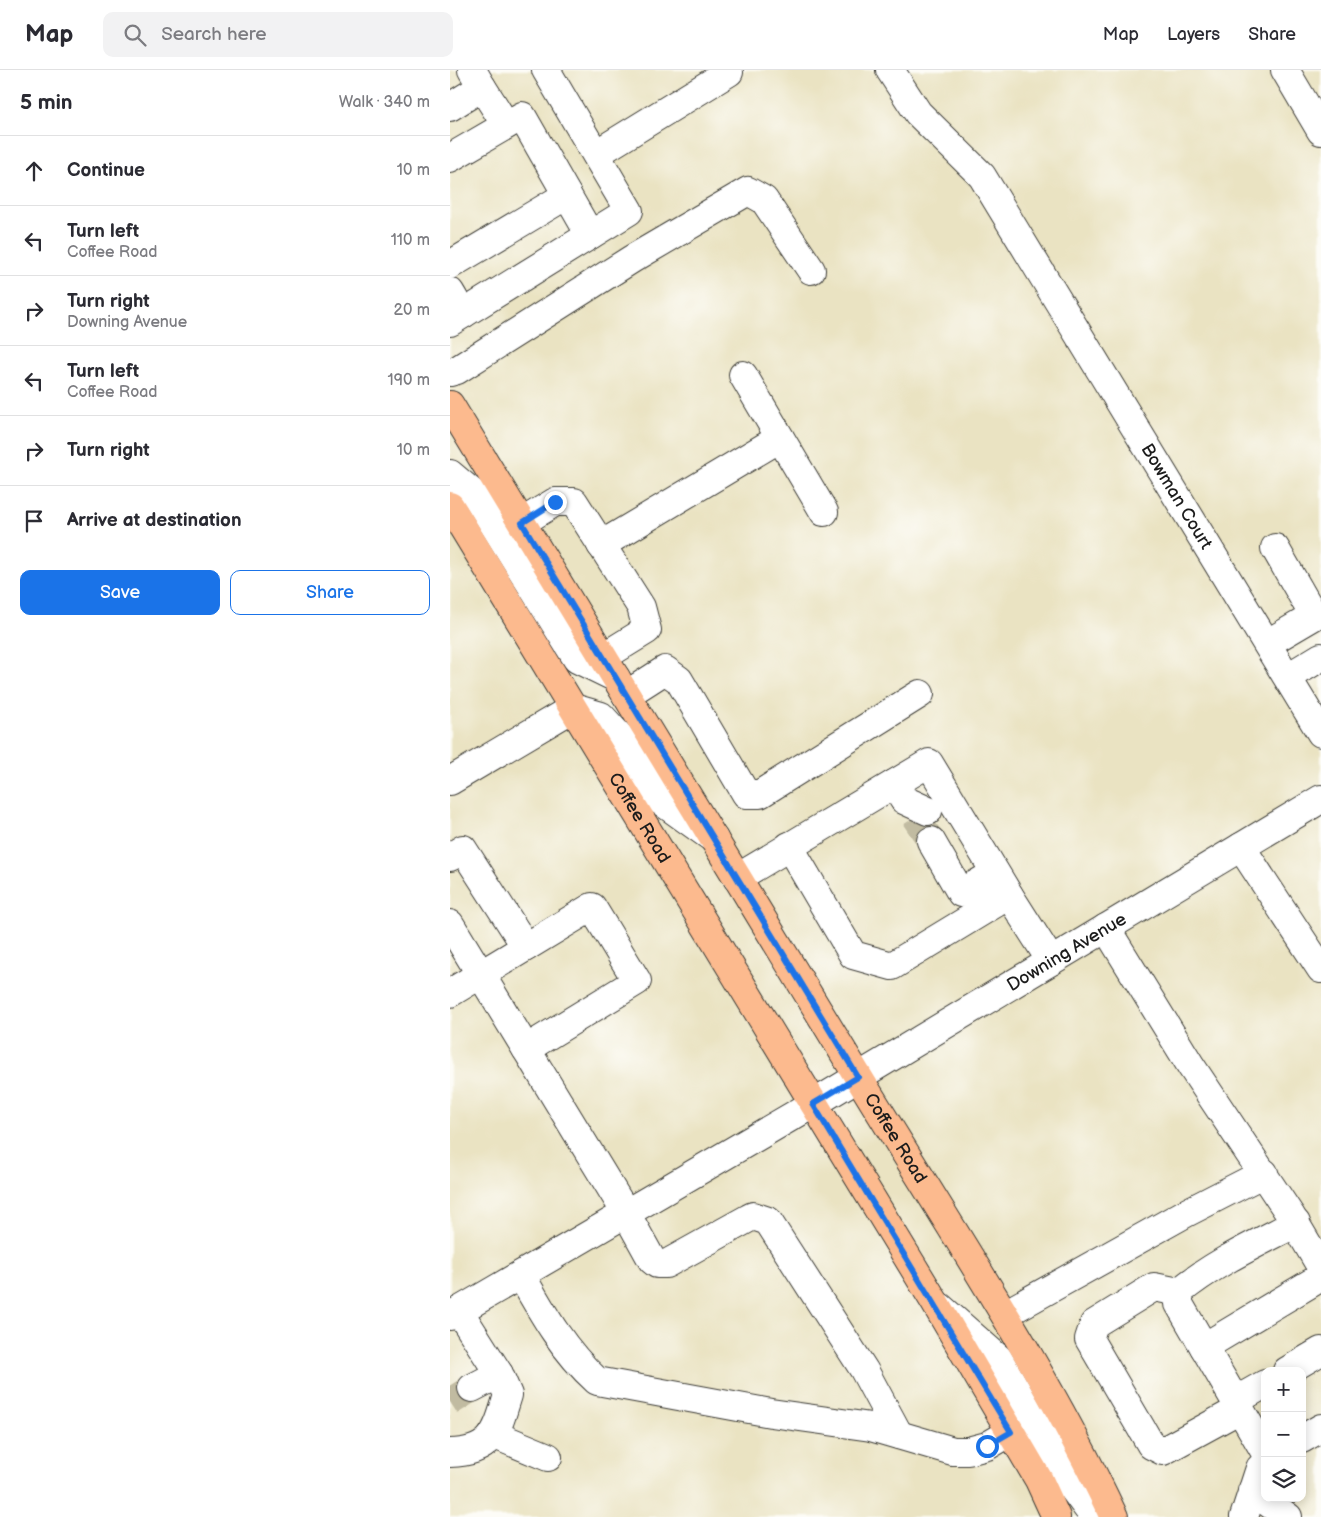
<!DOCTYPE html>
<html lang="en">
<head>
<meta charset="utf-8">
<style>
	body { margin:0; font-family:"Balsamiq Sans",sans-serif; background:#f2f2f3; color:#2b2b33 }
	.controls { position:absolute; right:15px; bottom:15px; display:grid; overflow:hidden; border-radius:10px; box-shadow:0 2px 12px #0003 }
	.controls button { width:45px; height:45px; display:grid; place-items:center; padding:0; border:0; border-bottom:1px solid #e1e1e2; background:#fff; color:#2b2b33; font:25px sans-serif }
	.stop { position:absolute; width:15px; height:15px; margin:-11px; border:4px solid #1a73e8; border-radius:50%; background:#fff }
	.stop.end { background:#1a73e8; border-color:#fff; box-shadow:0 1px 5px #0008 }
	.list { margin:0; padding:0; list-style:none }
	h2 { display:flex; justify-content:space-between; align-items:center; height:65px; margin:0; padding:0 20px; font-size:21px }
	h2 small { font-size:16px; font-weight:400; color:#7c7c81 }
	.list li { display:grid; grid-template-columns:32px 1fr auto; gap:15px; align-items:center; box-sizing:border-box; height:70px; padding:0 20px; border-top:1px solid #e1e1e2 }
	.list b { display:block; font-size:19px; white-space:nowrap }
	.list p { margin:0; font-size:16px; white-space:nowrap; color:#7c7c81 }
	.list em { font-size:16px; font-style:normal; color:#7c7c81 }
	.actions { display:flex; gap:10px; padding:15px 20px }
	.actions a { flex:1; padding:11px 0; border:1px solid #1a73e8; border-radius:10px; text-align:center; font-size:18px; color:#1a73e8 }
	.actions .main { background:#1a73e8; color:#fff }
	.icon { flex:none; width:28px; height:28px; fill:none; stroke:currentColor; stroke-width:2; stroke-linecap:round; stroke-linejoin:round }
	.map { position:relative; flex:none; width:871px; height:1447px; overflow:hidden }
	header { display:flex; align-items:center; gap:30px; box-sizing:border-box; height:70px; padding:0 25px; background:#fff; border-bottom:1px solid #e1e1e2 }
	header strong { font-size:24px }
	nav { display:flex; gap:28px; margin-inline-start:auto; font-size:18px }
	.search { width:350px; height:45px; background:#f2f2f3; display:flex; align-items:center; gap:12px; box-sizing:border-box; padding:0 18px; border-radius:10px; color:#7c7c81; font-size:19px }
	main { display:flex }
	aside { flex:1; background:#fff }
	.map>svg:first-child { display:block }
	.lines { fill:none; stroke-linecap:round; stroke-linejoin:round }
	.minor-tunnel { stroke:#c1bba1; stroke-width:28; stroke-dasharray:28 14; stroke-linecap:butt }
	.minor-casing { stroke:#3b3a35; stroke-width:30 }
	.major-casing { stroke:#3b3a35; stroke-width:30 }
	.minor { stroke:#fff; stroke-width:28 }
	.major { stroke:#fcba8e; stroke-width:28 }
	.route { stroke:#1a73e8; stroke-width:6 }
	.labels { text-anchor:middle; stroke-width:4; stroke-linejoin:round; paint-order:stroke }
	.street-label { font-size:18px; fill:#1c1c1c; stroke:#fdfcf7 }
</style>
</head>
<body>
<header>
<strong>Map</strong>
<div class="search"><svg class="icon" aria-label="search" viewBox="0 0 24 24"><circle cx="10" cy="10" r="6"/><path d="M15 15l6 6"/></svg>Search here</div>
<nav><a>Map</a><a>Layers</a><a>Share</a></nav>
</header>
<main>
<aside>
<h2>5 min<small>Walk · 340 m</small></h2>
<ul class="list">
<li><svg class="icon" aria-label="ahead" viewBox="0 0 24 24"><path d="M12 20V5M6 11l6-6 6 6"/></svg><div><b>Continue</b></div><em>10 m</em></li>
<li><svg class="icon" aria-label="left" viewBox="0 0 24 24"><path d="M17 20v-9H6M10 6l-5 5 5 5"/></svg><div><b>Turn left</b><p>Coffee Road</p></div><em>110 m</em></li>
<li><svg class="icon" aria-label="right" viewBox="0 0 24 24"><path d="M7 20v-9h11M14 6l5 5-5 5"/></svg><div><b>Turn right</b><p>Downing Avenue</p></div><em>20 m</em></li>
<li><svg class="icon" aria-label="left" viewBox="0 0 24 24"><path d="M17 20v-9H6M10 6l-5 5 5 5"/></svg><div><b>Turn left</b><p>Coffee Road</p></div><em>190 m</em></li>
<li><svg class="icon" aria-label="right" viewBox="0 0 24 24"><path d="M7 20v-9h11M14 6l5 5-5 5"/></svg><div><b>Turn right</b></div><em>10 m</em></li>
<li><svg class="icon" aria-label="arrive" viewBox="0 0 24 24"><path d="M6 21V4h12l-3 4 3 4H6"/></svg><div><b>Arrive at destination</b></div></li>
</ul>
<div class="actions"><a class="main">Save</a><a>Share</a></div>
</aside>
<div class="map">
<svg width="871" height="1447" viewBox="0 0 871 1447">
	<rect width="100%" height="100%" fill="#fdfcf7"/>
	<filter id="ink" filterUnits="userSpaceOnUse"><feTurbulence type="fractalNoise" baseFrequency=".02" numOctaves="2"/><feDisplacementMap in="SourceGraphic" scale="10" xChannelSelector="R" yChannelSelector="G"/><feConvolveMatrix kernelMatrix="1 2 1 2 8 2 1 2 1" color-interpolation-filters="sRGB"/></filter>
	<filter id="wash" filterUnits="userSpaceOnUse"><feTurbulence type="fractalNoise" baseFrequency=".0096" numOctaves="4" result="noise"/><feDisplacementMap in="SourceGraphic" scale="20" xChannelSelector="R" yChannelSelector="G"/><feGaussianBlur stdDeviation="1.12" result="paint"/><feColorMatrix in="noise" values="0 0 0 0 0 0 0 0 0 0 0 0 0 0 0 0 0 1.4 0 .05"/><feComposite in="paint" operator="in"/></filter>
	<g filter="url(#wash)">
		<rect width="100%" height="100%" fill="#eae3c2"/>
	</g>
	<g filter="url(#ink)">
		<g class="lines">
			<g class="minor-tunnel">
				<polyline points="465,747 481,771"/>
				<polyline points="0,1332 22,1318"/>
			</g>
			<g class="minor-casing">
				<g id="minor">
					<path id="s1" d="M 440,0 L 468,43 L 532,106 L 871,663"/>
					<polyline points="835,0 871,61"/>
					<polyline points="32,17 56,55"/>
					<polyline points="0,37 32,17 22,0"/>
					<polyline points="146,84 279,2"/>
					<polyline points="0,88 72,46 140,165"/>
					<polyline points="0,195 117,125"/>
					<polyline points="0,222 13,244"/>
					<polyline points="0,252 179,141 96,0"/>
					<polyline points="0,302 7,300 182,189 298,121 314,130 361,200"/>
					<polyline points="293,305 374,442"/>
					<polyline points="0,404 26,426 127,589 166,608"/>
					<polyline points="71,453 105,432 124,432 191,537 197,560 153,587"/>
					<polyline points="151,475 330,368"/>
					<polyline points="818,573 864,546 825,478"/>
					<polyline points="838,607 871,587"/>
					<polyline points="176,625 215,600 229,610 296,724 310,724 470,624"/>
					<polyline points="0,711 123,638 151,646 170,667 211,731 264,769"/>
					<polyline points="444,714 454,730 478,741"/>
					<polyline points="481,771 511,823 545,803"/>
					<polyline points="339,776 403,885 442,896 559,825"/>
					<polyline points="791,777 871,899"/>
					<polyline points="0,787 13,779 76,877"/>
					<polyline points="287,808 479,693 559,825 601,891"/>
					<polyline points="0,854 176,1143 202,1190 207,1194 216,1194 299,1148 303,1146 318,1151 414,1300 449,1365"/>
					<polyline points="656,858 741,996 841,1146 871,1197"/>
					<polyline points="0,923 142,837 187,911 76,979"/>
					<path d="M 71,1205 C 93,1244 113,1280 147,1311 L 321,1343 L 421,1357 L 503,1381 L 518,1381 L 537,1376 L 561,1362"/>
					<polyline points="729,1222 704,1217 644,1254 639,1269 701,1375 713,1381 790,1339"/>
					<polyline points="490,1237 548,1288 622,1417 638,1439 653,1447"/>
					<polyline points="555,1244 736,1143 814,1103"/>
					<path id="s2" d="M 0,1246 L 363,1034 L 871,729"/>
					<polyline points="754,1277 871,1207"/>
					<polyline points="837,1301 871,1281"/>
					<polyline points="22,1318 49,1304"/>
					<polyline points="785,1331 815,1314"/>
					<polyline points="45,1365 98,1387"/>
					<polyline points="852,1369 871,1358"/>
					<path d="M 815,1382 L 729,1234 L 729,1222 C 764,1193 806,1174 846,1153"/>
					<path d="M 0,1383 C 44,1382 47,1360 58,1325 L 49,1304 L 9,1241"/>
					<polyline points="802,1421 838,1447"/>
					<polyline points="794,1447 810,1398 815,1394"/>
				</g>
			</g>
			<g class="major-casing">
				<g id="major">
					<path id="s3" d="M 0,335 C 135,558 270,781 406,1003 C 495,1150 591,1292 664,1447"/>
					<path id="s4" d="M 0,436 L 484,1231 L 589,1410 L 606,1447"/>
				</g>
			</g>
			<use href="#minor" class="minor"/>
			<use href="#major" class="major"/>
		</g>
	</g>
	<g class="lines" filter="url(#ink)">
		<polyline class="route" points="105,432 72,453 408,1007 363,1034 561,1362 537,1376"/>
	</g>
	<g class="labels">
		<g class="street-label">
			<text dy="6" stroke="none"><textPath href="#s1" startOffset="516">Bowman Court</textPath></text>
			<text dy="6" stroke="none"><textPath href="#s4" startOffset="365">Coffee Road</textPath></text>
			<text dy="6" stroke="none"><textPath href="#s2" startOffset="716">Downing Avenue</textPath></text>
			<text dy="6" stroke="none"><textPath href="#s3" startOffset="858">Coffee Road</textPath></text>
		</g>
	</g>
</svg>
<div class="controls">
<button>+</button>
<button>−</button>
<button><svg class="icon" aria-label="layers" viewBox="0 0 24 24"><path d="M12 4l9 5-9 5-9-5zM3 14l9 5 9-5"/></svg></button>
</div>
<div class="stop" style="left:537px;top:1376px"></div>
<div class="stop end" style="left:105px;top:432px"></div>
</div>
</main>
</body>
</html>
